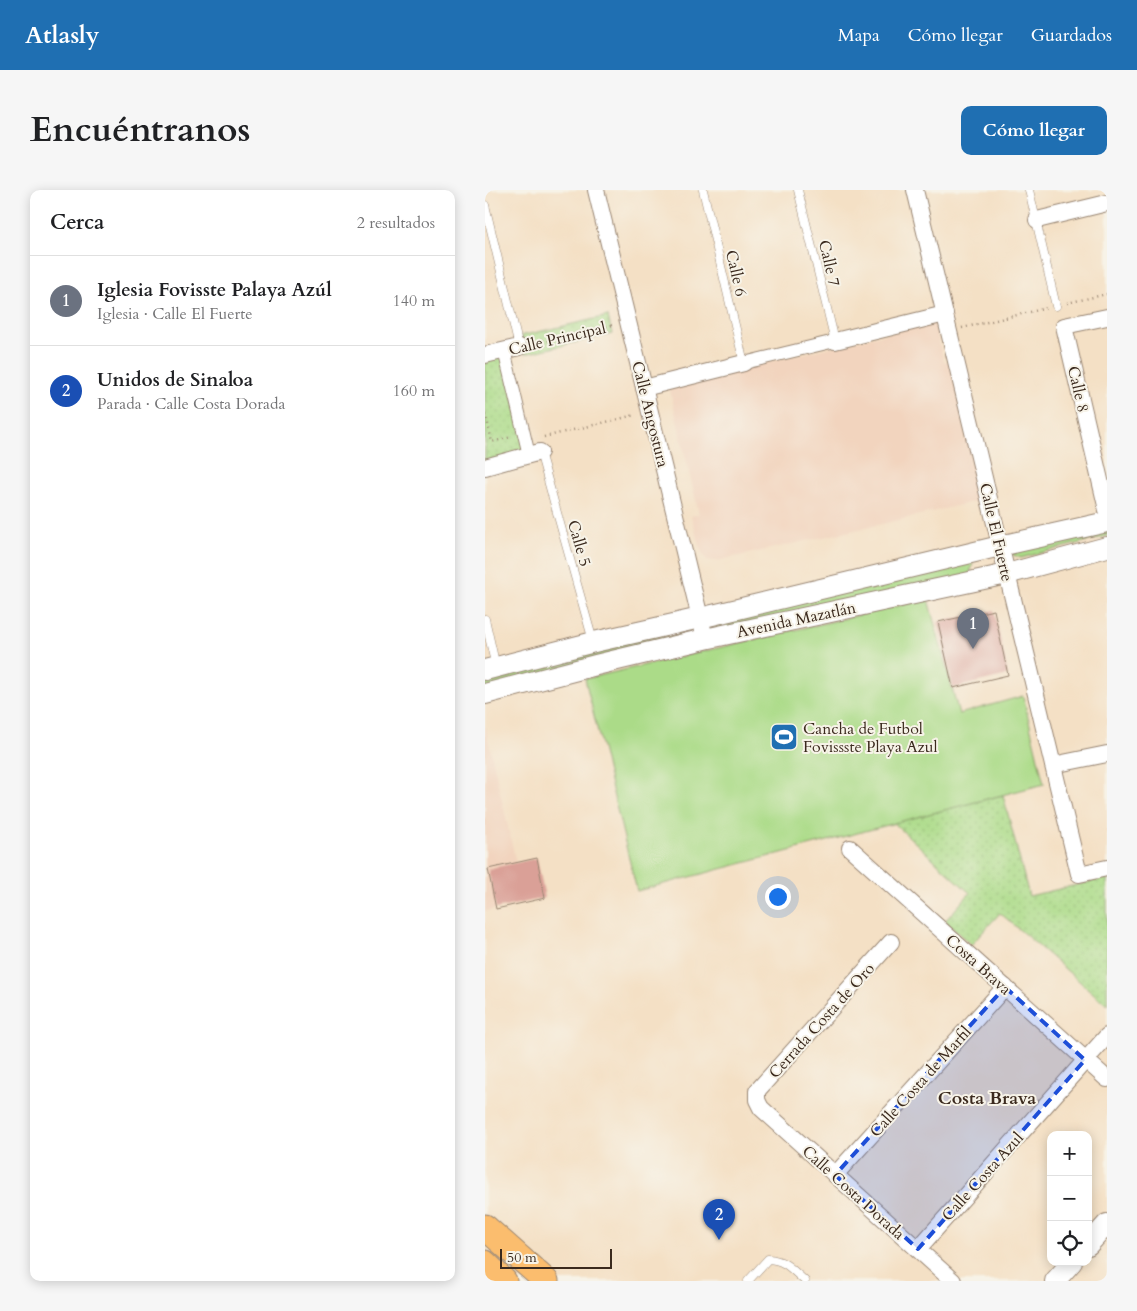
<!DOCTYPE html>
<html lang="es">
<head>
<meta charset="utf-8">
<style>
	body { margin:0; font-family:Cardo,serif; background:#f6f6f6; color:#202124 }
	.controls { position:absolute; right:15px; bottom:15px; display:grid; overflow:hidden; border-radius:10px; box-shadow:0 2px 12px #0003 }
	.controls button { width:45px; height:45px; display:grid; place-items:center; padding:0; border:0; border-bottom:1px solid #e0e0e0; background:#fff; color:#202124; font:25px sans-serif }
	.scale { position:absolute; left:15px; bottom:12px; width:112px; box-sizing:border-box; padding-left:5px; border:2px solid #3b2a1e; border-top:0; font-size:14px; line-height:18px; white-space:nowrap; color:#3b2a1e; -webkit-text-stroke:4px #f7f3e8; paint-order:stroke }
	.you { position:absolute; left:292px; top:706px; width:18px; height:18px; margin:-12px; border:4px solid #fff; border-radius:50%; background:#1a73e8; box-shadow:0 0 0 8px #1a73e833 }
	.badge { display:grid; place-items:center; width:32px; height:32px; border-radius:50%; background:#1f6fb2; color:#fff; font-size:16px; font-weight:700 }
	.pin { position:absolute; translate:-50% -41px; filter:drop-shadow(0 1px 2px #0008) }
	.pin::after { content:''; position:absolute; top:26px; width:18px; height:15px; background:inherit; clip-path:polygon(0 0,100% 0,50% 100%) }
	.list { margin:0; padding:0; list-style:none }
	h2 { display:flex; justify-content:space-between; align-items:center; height:65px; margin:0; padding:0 20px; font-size:21px }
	h2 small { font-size:16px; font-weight:400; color:#757577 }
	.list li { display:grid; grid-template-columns:32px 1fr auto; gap:15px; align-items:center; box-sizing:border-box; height:90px; padding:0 20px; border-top:1px solid #e0e0e0 }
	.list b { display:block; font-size:19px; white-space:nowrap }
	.list p { margin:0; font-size:16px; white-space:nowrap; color:#757577 }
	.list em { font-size:16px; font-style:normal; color:#757577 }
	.icon { flex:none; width:28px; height:28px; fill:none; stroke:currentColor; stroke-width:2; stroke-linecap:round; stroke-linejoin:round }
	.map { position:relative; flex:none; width:622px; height:1091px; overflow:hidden; border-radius:10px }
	header { display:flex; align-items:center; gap:30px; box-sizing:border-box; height:70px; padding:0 25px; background:#1f6fb2; color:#fff }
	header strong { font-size:24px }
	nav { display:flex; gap:28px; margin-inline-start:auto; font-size:18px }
	.intro { display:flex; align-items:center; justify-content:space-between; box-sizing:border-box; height:120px; padding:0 30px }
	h1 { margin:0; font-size:35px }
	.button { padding:12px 22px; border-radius:10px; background:#1f6fb2; color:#fff; font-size:18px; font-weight:700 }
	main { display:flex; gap:30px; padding:0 30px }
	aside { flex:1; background:#fff; border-radius:10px; box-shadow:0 2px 12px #0003 }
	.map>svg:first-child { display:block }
	.built { fill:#f2d4be }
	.grass { fill:#abdb88; stroke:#738253 }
	.park { fill:url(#park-dots); stroke:#738253 }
	.building { fill:#daa097 }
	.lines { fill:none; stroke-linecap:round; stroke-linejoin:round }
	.service-casing { stroke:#988572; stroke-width:9 }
	.pedestrian-casing { stroke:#988572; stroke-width:14 }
	.minor-casing { stroke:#988572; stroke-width:18 }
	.tertiary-casing { stroke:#988572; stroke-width:22 }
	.primary-casing { stroke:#988572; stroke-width:27 }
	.path { stroke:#988572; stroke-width:2.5; stroke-dasharray:1 4; stroke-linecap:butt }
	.service { stroke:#fff; stroke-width:8 }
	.pedestrian { stroke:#fff; stroke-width:12 }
	.minor { stroke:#fff; stroke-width:16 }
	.tertiary { stroke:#fff; stroke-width:20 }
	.primary { stroke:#fbbd6e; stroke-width:25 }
	.marked { fill:#1d4ed8; fill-opacity:0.2; stroke:#1d4ed8; stroke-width:4; stroke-dasharray:10 6; stroke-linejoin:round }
	.labels { text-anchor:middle; stroke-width:4; stroke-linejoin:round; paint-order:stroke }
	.street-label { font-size:16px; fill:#3b2a1e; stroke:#f7f3e8 }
	.poi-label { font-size:16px; fill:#3b2a1e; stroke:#f7f3e8; text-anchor:start }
	.neighbourhood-label { font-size:18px; font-weight:bold; fill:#3b2a1e; stroke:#f7f3e8 }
</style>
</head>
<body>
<header>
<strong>Atlasly</strong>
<nav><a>Mapa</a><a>Cómo llegar</a><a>Guardados</a></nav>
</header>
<div class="intro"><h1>Encuéntranos</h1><a class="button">Cómo llegar</a></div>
<main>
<aside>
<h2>Cerca<small>2 resultados</small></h2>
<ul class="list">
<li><span class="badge" style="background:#6b7280">1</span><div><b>Iglesia Fovisste Palaya Azúl</b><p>Iglesia · Calle El Fuerte</p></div><em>140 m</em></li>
<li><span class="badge" style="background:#1a4fb4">2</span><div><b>Unidos de Sinaloa</b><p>Parada · Calle Costa Dorada</p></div><em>160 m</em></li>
</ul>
</aside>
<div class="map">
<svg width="622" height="1091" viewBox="0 0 622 1091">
	<defs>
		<pattern id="park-dots" width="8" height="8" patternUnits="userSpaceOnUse" patternTransform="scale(1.25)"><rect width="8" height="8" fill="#abdb88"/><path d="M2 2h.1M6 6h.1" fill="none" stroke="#94bc75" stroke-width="1.8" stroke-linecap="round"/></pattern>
	</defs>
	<rect width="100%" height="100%" fill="#f7f3e8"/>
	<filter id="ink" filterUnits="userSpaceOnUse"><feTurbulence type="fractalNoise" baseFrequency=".02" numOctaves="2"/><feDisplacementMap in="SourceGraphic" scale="10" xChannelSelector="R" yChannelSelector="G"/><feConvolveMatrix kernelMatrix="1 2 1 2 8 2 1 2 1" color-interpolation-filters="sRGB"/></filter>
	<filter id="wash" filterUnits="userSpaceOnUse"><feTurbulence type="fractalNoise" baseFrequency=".0096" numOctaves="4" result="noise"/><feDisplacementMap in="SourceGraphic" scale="20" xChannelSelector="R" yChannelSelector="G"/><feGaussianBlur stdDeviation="1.12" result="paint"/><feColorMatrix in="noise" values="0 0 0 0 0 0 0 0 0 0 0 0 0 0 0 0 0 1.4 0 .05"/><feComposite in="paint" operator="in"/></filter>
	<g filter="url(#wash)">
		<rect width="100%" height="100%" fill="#f4e0c5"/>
		<g class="built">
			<polygon points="449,132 459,172 465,171 500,309 397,334 231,371 222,370 217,363 206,326 214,324 184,196"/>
			<polygon points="0,535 31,673 3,679 11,719 0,721"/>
		</g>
		<g class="grass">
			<polygon points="622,338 622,346 536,368 526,364 533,359"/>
			<polygon points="480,369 488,375 484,385 0,503 0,485"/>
			<polygon points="443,409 474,524 538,506 559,594 152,701 100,489"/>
		</g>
		<g class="park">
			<polygon points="123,126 127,144 40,164 35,146"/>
			<polygon points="17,159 41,263 0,273 0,164"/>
			<polygon points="518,605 544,706 622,688 622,815 515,723 486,755 460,731 485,703 409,633"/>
		</g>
		<g id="blocks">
			<g class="building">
				<polygon points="509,420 523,485 468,498 453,432"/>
				<polygon points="52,668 60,708 11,719 3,679"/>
			</g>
		</g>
	</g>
	<g filter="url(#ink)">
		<use href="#blocks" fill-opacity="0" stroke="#988572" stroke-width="1"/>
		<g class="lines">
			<g class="service-casing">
				<g id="service">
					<polyline points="218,0 259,173"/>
					<polyline points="313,0 350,151"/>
					<polyline points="544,0 571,116"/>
					<polyline points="0,15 34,157"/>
					<polyline points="55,262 108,451"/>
					<polyline points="0,429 11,477"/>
					<path d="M 263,1091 L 283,1069 C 301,1070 307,1080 320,1091"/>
				</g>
			</g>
			<g class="pedestrian-casing">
				<g id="pedestrian">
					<polyline points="19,160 44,265"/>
					<polyline points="259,173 350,151"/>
				</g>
			</g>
			<g class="minor-casing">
				<g id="minor">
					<polyline points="111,0 218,440"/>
					<polyline points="430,0 594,684 622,678"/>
					<polyline points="552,30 622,13"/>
					<polyline points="622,127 579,136 622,320"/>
					<polyline points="350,151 460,124"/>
					<polyline points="0,165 34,157"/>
					<polyline points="159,198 259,173"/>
					<polyline points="0,277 55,262"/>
					<polyline points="568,575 622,564"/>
					<polyline points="365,658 622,889"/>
					<polyline points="406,752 272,901 272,910 276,918 468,1091"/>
					<polyline points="350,985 520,797"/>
					<polyline points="433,1059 622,846"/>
				</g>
			</g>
			<g class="tertiary-casing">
				<g id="tertiary">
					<polyline points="0,480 109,452 215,428 515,356 622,332"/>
					<polyline points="0,504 111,475 220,449 522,384 622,357"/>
					<polyline points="603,1055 622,1034"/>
					<polyline points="570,1091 587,1072"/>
				</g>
			</g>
			<g class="primary-casing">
				<g id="primary">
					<polyline points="0,1037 61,1091"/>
					<polyline points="0,1073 19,1091"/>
				</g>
			</g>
			<g class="path">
				<polyline points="582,113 622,104"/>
				<polyline points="477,138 562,118"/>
				<polyline points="48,154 128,135"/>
				<polyline points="0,225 1,225 7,252 26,247"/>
				<polyline points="59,247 150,225"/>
			</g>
			<use href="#service" class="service"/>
			<use href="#pedestrian" class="pedestrian"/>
			<use href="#minor" class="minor"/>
			<use href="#tertiary" class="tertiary"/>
			<use href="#primary" class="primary"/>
		</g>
	</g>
	<path class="marked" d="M 520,797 L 600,870 L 433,1059 L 350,985 Z"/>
	<defs>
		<g id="stadium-square" transform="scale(1.4375)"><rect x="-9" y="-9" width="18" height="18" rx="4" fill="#1f6fb2" stroke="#f7f3e8"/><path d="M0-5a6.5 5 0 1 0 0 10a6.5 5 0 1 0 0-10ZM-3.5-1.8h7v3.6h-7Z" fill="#fff"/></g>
	</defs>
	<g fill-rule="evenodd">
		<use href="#stadium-square" x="299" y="547"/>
	</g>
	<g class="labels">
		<g class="street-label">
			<text transform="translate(345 73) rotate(77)" y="6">Calle 7</text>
			<text transform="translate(252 83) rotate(77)" y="6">Calle 6</text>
			<text transform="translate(72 148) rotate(-13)" y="6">Calle Principal</text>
			<text transform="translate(594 199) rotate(77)" y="6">Calle 8</text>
			<text transform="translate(166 224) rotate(76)" y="6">Calle Angostura</text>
			<text transform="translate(512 342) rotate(77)" y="6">Calle El Fuerte</text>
			<text transform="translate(95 353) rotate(74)" y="6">Calle 5</text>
			<text transform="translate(311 429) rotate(-12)" y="6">Avenida Mazatlán</text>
			<text transform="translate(494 774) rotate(42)" y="6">Costa Brava</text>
			<text transform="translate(336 830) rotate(-48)" y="6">Cerrada Costa de Oro</text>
			<text transform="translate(435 891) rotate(-48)" y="6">Calle Costa de Marfil</text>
			<text transform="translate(497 986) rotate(-48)" y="6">Calle Costa Azul</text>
			<text transform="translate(369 1002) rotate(42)" y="6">Calle Costa Dorada</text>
		</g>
		<g class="poi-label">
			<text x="318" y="544">Cancha de Futbol<tspan x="318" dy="18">Fovissste Playa Azul</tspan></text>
		</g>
		<g class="neighbourhood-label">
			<text x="502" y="914">Costa Brava</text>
		</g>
	</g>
</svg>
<div class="controls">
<button>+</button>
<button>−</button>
<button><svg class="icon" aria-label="locate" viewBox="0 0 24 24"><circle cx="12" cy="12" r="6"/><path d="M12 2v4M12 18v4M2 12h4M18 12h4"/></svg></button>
</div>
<div class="scale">50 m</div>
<div class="you"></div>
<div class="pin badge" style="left:488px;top:459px;background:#6b7280">1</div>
<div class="pin badge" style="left:234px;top:1050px;background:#1a4fb4">2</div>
</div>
</main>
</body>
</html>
